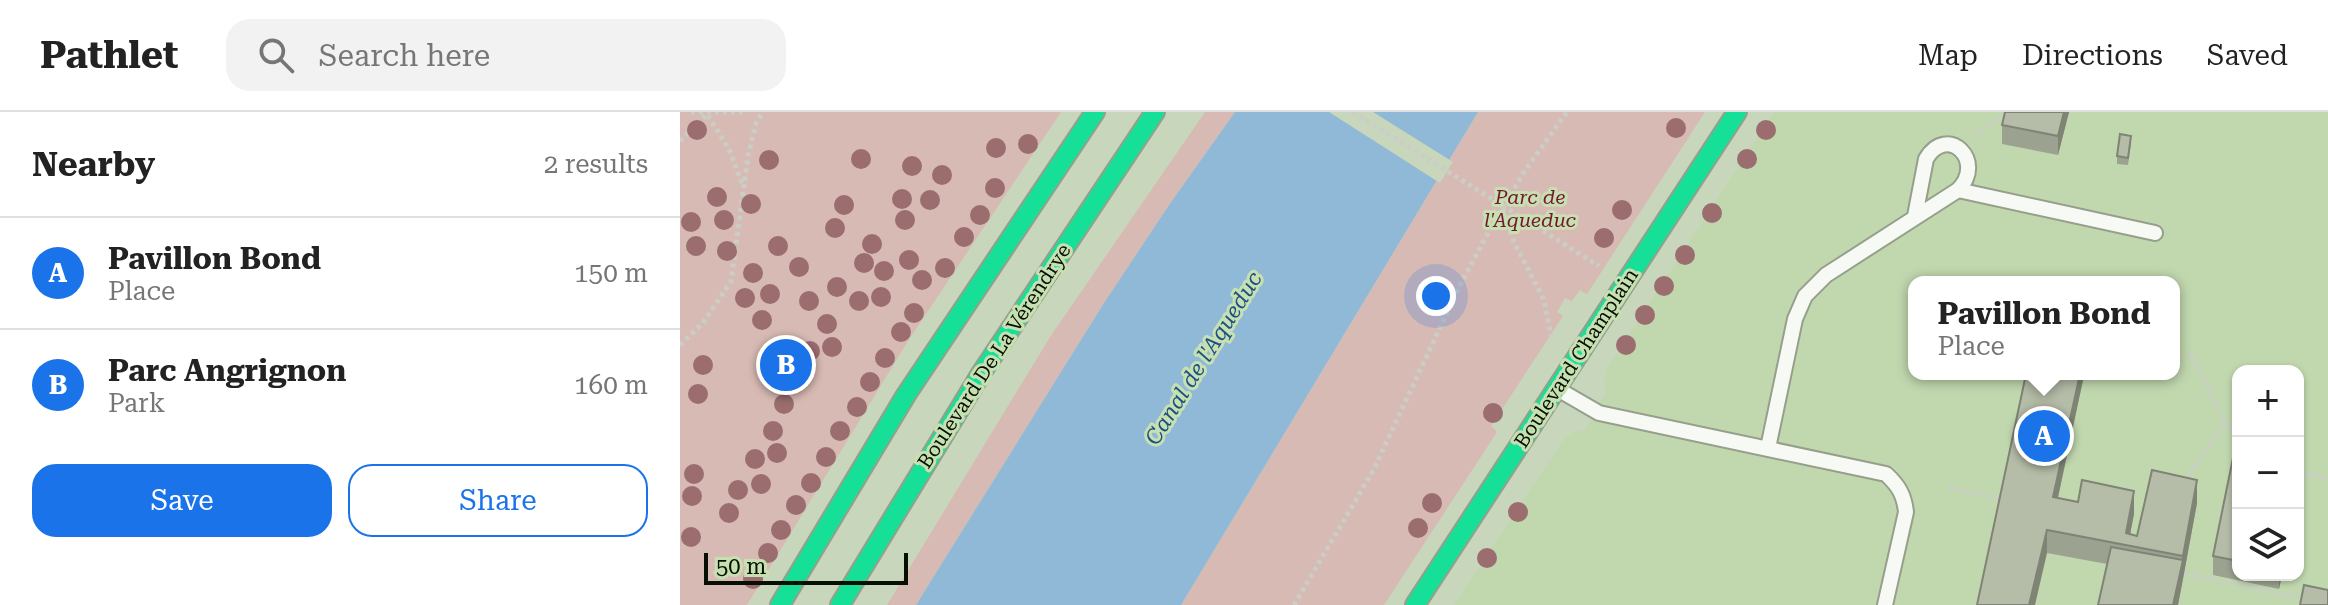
<!DOCTYPE html>
<html lang="en">
<head>
<meta charset="utf-8">
<style>
	body { margin:0; font-family:"Roboto Serif",serif; background:#f2f2f2; color:#222 }
	.controls { position:absolute; right:24px; bottom:24px; display:grid; overflow:hidden; border-radius:16px; box-shadow:0 2px 6px #0004 }
	.controls button { width:72px; height:72px; display:grid; place-items:center; padding:0; border:0; border-bottom:2px solid #e0e0e0; background:#fff; color:#222; font:40px sans-serif }
	.scale { position:absolute; left:24px; bottom:20px; width:204px; box-sizing:border-box; padding-left:8px; border:4px solid #070f02; border-top:0; font-size:22px; line-height:28px; white-space:nowrap; color:#070f02; -webkit-text-stroke:6px #c7e0b2; paint-order:stroke }
	.you { position:absolute; left:756px; top:184px; width:28px; height:28px; margin:-20px; border:6px solid #fff; border-radius:50%; background:#1a73e8; box-shadow:0 0 0 12px #1a73e833 }
	.badge { display:grid; place-items:center; width:52px; height:52px; border-radius:50%; background:#1a73e8; color:#fff; font-size:26px; font-weight:700 }
	.pin { position:absolute; translate:-50% -50%; border:4px solid #fff; box-shadow:0 2px 8px #0006 }
	.popup { position:absolute; left:1228px; top:164px; width:272px; height:104px; box-sizing:border-box; display:grid; place-content:center; border-radius:16px; background:#fff; filter:drop-shadow(0 2px 6px #0005); font-size:26px; white-space:nowrap; color:#767676 }
	.popup b { font-size:30px; color:#222 }
	.popup::after { content:''; position:absolute; left:50%; top:100%; margin-left:-16px; border:16px solid transparent; border-top-color:#fff }
	.list { margin:0; padding:0; list-style:none }
	h2 { display:flex; justify-content:space-between; align-items:center; height:104px; margin:0; padding:0 32px; font-size:34px }
	h2 small { font-size:26px; font-weight:400; color:#767676 }
	.list li { display:grid; grid-template-columns:52px 1fr auto; gap:24px; align-items:center; box-sizing:border-box; height:112px; padding:0 32px; border-top:2px solid #e0e0e0 }
	.list b { display:block; font-size:30px; white-space:nowrap }
	.list p { margin:0; font-size:26px; white-space:nowrap; color:#767676 }
	.list em { font-size:26px; font-style:normal; color:#767676 }
	.actions { display:flex; gap:16px; padding:24px 32px }
	.actions a { flex:1; padding:18px 0; border:2px solid #1a73e8; border-radius:24px; text-align:center; font-size:28px; color:#1a73e8 }
	.actions .main { background:#1a73e8; color:#fff }
	.icon { flex:none; width:44px; height:44px; fill:none; stroke:currentColor; stroke-width:2; stroke-linecap:round; stroke-linejoin:round }
	.map { position:relative; flex:none; width:1648px; height:493px; overflow:hidden }
	header { display:flex; align-items:center; gap:48px; box-sizing:border-box; height:112px; padding:0 40px; background:#fff; border-bottom:2px solid #e0e0e0 }
	header strong { font-size:38px }
	nav { display:flex; gap:44px; margin-inline-start:auto; font-size:28px }
	.search { width:560px; height:72px; background:#f2f2f2; display:flex; align-items:center; gap:20px; box-sizing:border-box; padding:0 28px; border-radius:24px; color:#767676; font-size:30px }
	main { display:flex }
	aside { flex:1; background:#fff }
	.map>svg:first-child { display:block }
	.built { fill:#c1d8af; fill-rule:evenodd }
	.green { fill:#d7bab3 }
	.water { fill:#90b9d8 }
	.pier { fill:#c8d6bc }
	.lines { fill:none; stroke-linecap:round; stroke-linejoin:round }
	.lane-casing { stroke:#959f8c; stroke-width:18 }
	.fast-casing { stroke:#959f8c; stroke-width:22 }
	.path { stroke:#cacec6; stroke-width:5; stroke-dasharray:4 4; stroke-linecap:butt }
	.lane { stroke:#f7f9f5; stroke-width:14 }
	.fast { stroke:#16e098; stroke-width:18 }
	.tree { fill:#9b6d6f }
	.wall { fill:#9ca290 }
	.shaded-wall { fill:#7f8475 }
	.building { fill:#b5bca7; stroke:#7f8475; stroke-width:2 }
	.labels { text-anchor:middle; stroke-width:6; stroke-linejoin:round; paint-order:stroke }
	.park-label { font-size:20px; font-style:italic; fill:#761730; stroke:#c7e0b2 }
	.street-label { font-size:20px; fill:#070f02; stroke:#c7e0b2 }
	.water-label { font-size:22px; font-style:italic; fill:#1a5084; stroke:#c7e0b2 }
</style>
</head>
<body>
<header>
<strong>Pathlet</strong>
<div class="search"><svg class="icon" aria-label="search" viewBox="0 0 24 24"><circle cx="10" cy="10" r="6"/><path d="M15 15l6 6"/></svg>Search here</div>
<nav><a>Map</a><a>Directions</a><a>Saved</a></nav>
</header>
<main>
<aside>
<h2>Nearby<small>2 results</small></h2>
<ul class="list">
<li><span class="badge">A</span><div><b>Pavillon Bond</b><p>Place</p></div><em>150 m</em></li>
<li><span class="badge">B</span><div><b>Parc Angrignon</b><p>Park</p></div><em>160 m</em></li>
</ul>
<div class="actions"><a class="main">Save</a><a>Share</a></div>
</aside>
<div class="map">
<svg width="1648" height="493" viewBox="0 0 1648 493">
	<rect width="100%" height="100%" fill="#c8d6bc"/>
	<path class="built" d="M 1094,0 L 1648,0 L 1648,493 L 774,493 L 884,327 L 894,320 L 905,318 L 926,279 L 924,266 L 928,255 ZM 1234,170 L 1494,170 L 1494,262 L 1234,262 ZM 1558,259 L 1618,259 L 1618,463 L 1558,463 Z"/>
	<g class="green">
		<polygon points="0,0 381,0 228,229 67,493 0,493"/>
		<polygon points="525,0 555,0 489,93 424,191 236,493 207,493 370,225"/>
		<polygon points="798,0 1025,0 907,182 900,178 892,189 885,186 877,200 883,204 811,314 817,320 704,493 501,493"/>
	</g>
	<polygon class="water" points="555,0 798,0 501,493 236,493 424,191 489,93"/>
	<polygon class="pier" points="649,0 693,0 773,50 760,71"/>
	<g class="lines">
		<g class="lane-casing">
			<g id="lane">
				<polyline points="1278,78 1475,121"/>
				<path d="M 881,279 L 919,301 L 1206,362 C 1219,374 1224,383 1226,400 L 1205,493"/>
				<path d="M 1088,336 L 1115,207 L 1125,184 L 1146,163 L 1278,78 C 1307,49 1267,11 1246,47 L 1235,104"/>
			</g>
		</g>
		<g class="fast-casing">
			<g id="fast">
				<polyline points="100,493 226,283 415,0"/>
				<polyline points="160,493 302,260 475,0"/>
				<polyline points="735,493 1057,0"/>
			</g>
		</g>
		<g class="path">
			<polyline points="11,0 63,0"/>
			<polyline points="673,0 919,154"/>
			<polyline points="1295,23 1326,1"/>
			<polyline points="0,29 27,2 49,37 62,71"/>
			<polyline points="823,96 834,130 864,188 871,224"/>
			<polyline points="0,233 23,211 51,169 68,44 76,11 83,0"/>
			<polyline points="1509,239 1545,310 1558,328"/>
			<polyline points="1618,360 1648,367"/>
			<polyline points="1505,368 1545,310"/>
			<polyline points="1270,376 1324,387"/>
			<polyline points="1504,461 1628,488"/>
			<polyline points="614,493 694,357 779,175 815,108 844,60 887,0"/>
		</g>
		<use href="#lane" class="lane"/>
		<use href="#fast" class="fast"/>
	</g>
	<g class="tree">
		<circle cx="996" cy="16" r="10"/>
		<circle cx="17" cy="18" r="10"/>
		<circle cx="1086" cy="18" r="10"/>
		<circle cx="348" cy="32" r="10"/>
		<circle cx="316" cy="36" r="10"/>
		<circle cx="181" cy="47" r="10"/>
		<circle cx="1067" cy="47" r="10"/>
		<circle cx="89" cy="48" r="10"/>
		<circle cx="232" cy="54" r="10"/>
		<circle cx="262" cy="63" r="10"/>
		<circle cx="315" cy="76" r="10"/>
		<circle cx="37" cy="85" r="10"/>
		<circle cx="222" cy="87" r="10"/>
		<circle cx="250" cy="88" r="10"/>
		<circle cx="71" cy="92" r="10"/>
		<circle cx="164" cy="93" r="10"/>
		<circle cx="942" cy="98" r="10"/>
		<circle cx="1032" cy="101" r="10"/>
		<circle cx="300" cy="103" r="10"/>
		<circle cx="44" cy="108" r="10"/>
		<circle cx="225" cy="108" r="10"/>
		<circle cx="11" cy="110" r="10"/>
		<circle cx="155" cy="116" r="10"/>
		<circle cx="284" cy="125" r="10"/>
		<circle cx="924" cy="126" r="10"/>
		<circle cx="192" cy="132" r="10"/>
		<circle cx="16" cy="134" r="10"/>
		<circle cx="98" cy="134" r="10"/>
		<circle cx="47" cy="139" r="10"/>
		<circle cx="1005" cy="143" r="10"/>
		<circle cx="229" cy="148" r="10"/>
		<circle cx="184" cy="151" r="10"/>
		<circle cx="119" cy="155" r="10"/>
		<circle cx="265" cy="156" r="10"/>
		<circle cx="204" cy="159" r="10"/>
		<circle cx="73" cy="161" r="10"/>
		<circle cx="242" cy="168" r="10"/>
		<circle cx="984" cy="174" r="10"/>
		<circle cx="157" cy="175" r="10"/>
		<circle cx="90" cy="182" r="10"/>
		<circle cx="201" cy="185" r="10"/>
		<circle cx="65" cy="186" r="10"/>
		<circle cx="129" cy="189" r="10"/>
		<circle cx="179" cy="189" r="10"/>
		<circle cx="234" cy="201" r="10"/>
		<circle cx="965" cy="203" r="10"/>
		<circle cx="82" cy="208" r="10"/>
		<circle cx="147" cy="212" r="10"/>
		<circle cx="221" cy="220" r="10"/>
		<circle cx="946" cy="233" r="10"/>
		<circle cx="152" cy="235" r="10"/>
		<circle cx="130" cy="239" r="10"/>
		<circle cx="205" cy="246" r="10"/>
		<circle cx="23" cy="253" r="10"/>
		<circle cx="120" cy="267" r="10"/>
		<circle cx="190" cy="270" r="10"/>
		<circle cx="18" cy="282" r="10"/>
		<circle cx="104" cy="292" r="10"/>
		<circle cx="177" cy="295" r="10"/>
		<circle cx="813" cy="301" r="10"/>
		<circle cx="93" cy="319" r="10"/>
		<circle cx="160" cy="319" r="10"/>
		<circle cx="97" cy="341" r="10"/>
		<circle cx="146" cy="345" r="10"/>
		<circle cx="75" cy="347" r="10"/>
		<circle cx="14" cy="362" r="10"/>
		<circle cx="131" cy="371" r="10"/>
		<circle cx="81" cy="372" r="10"/>
		<circle cx="58" cy="378" r="10"/>
		<circle cx="12" cy="384" r="10"/>
		<circle cx="752" cy="391" r="10"/>
		<circle cx="116" cy="393" r="10"/>
		<circle cx="838" cy="400" r="10"/>
		<circle cx="49" cy="401" r="10"/>
		<circle cx="738" cy="416" r="10"/>
		<circle cx="101" cy="418" r="10"/>
		<circle cx="11" cy="425" r="10"/>
		<circle cx="88" cy="441" r="10"/>
		<circle cx="807" cy="446" r="10"/>
		<circle cx="73" cy="467" r="10"/>
	</g>
	<g class="wall">
		<polygon points="1325,0 1389,0 1378,43 1322,32 1322,13"/>
		<polygon points="1451,31 1448,53 1437,52 1437,44"/>
		<polygon points="1403,262 1403,268 1378,386 1454,402 1450,422 1457,424 1517,391 1498,493 1418,493 1427,452 1367,441 1297,493"/>
		<polygon points="1558,342 1558,463 1602,463 1599,477 1533,463 1533,444"/>
	</g>
	<g class="shaded-wall">
		<polygon points="1384,0 1389,0 1378,43 1378,24"/>
		<polygon points="1400,262 1403,262 1403,268 1373,408 1373,385"/>
		<polygon points="1621,355 1621,375 1618,387 1618,368"/>
		<polygon points="1517,368 1517,391 1503,467 1498,493 1493,493"/>
		<polygon points="1454,379 1454,402 1448,433 1446,421"/>
		<polygon points="1367,418 1367,441 1355,493 1349,493"/>
		<polygon points="1599,463 1602,463 1599,477"/>
	</g>
	<g class="building">
		<polygon points="1325,0 1384,0 1378,24 1322,13"/>
		<polygon points="1440,22 1451,24 1448,46 1437,44"/>
		<polygon points="1346,262 1400,262 1373,385 1398,390 1402,368 1454,379 1446,421 1457,424 1472,358 1517,368 1503,444 1367,418 1349,493 1297,493"/>
		<polygon points="1554,341 1558,342 1558,449 1533,444"/>
		<polygon points="1431,435 1503,448 1493,493 1418,493"/>
		<polygon points="1624,473 1648,478 1648,493 1620,493"/>
	</g>
	<g class="labels">
		<g class="park-label">
			<text x="850" y="92">Parc de<tspan x="850" dy="23">l'Aqueduc</tspan></text>
		</g>
		<g class="street-label">
			<text transform="translate(314 244) rotate(-57)" y="7">Boulevard De La Vérendrye</text>
			<text transform="translate(896 246) rotate(-57)" y="7">Boulevard Champlain</text>
		</g>
		<g class="water-label">
			<text transform="translate(523 246) rotate(-58)" y="8">Canal de l'Aqueduc</text>
		</g>
	</g>
</svg>
<div class="controls">
<button>+</button>
<button>−</button>
<button><svg class="icon" aria-label="layers" viewBox="0 0 24 24"><path d="M12 4l9 5-9 5-9-5zM3 14l9 5 9-5"/></svg></button>
</div>
<div class="scale">50 m</div>
<div class="you"></div>
<div class="pin badge" style="left:1364px;top:324px">A</div>
<div class="popup"><b>Pavillon Bond</b>Place</div>
<div class="pin badge" style="left:106px;top:253px">B</div>
</div>
</main>
</body>
</html>
